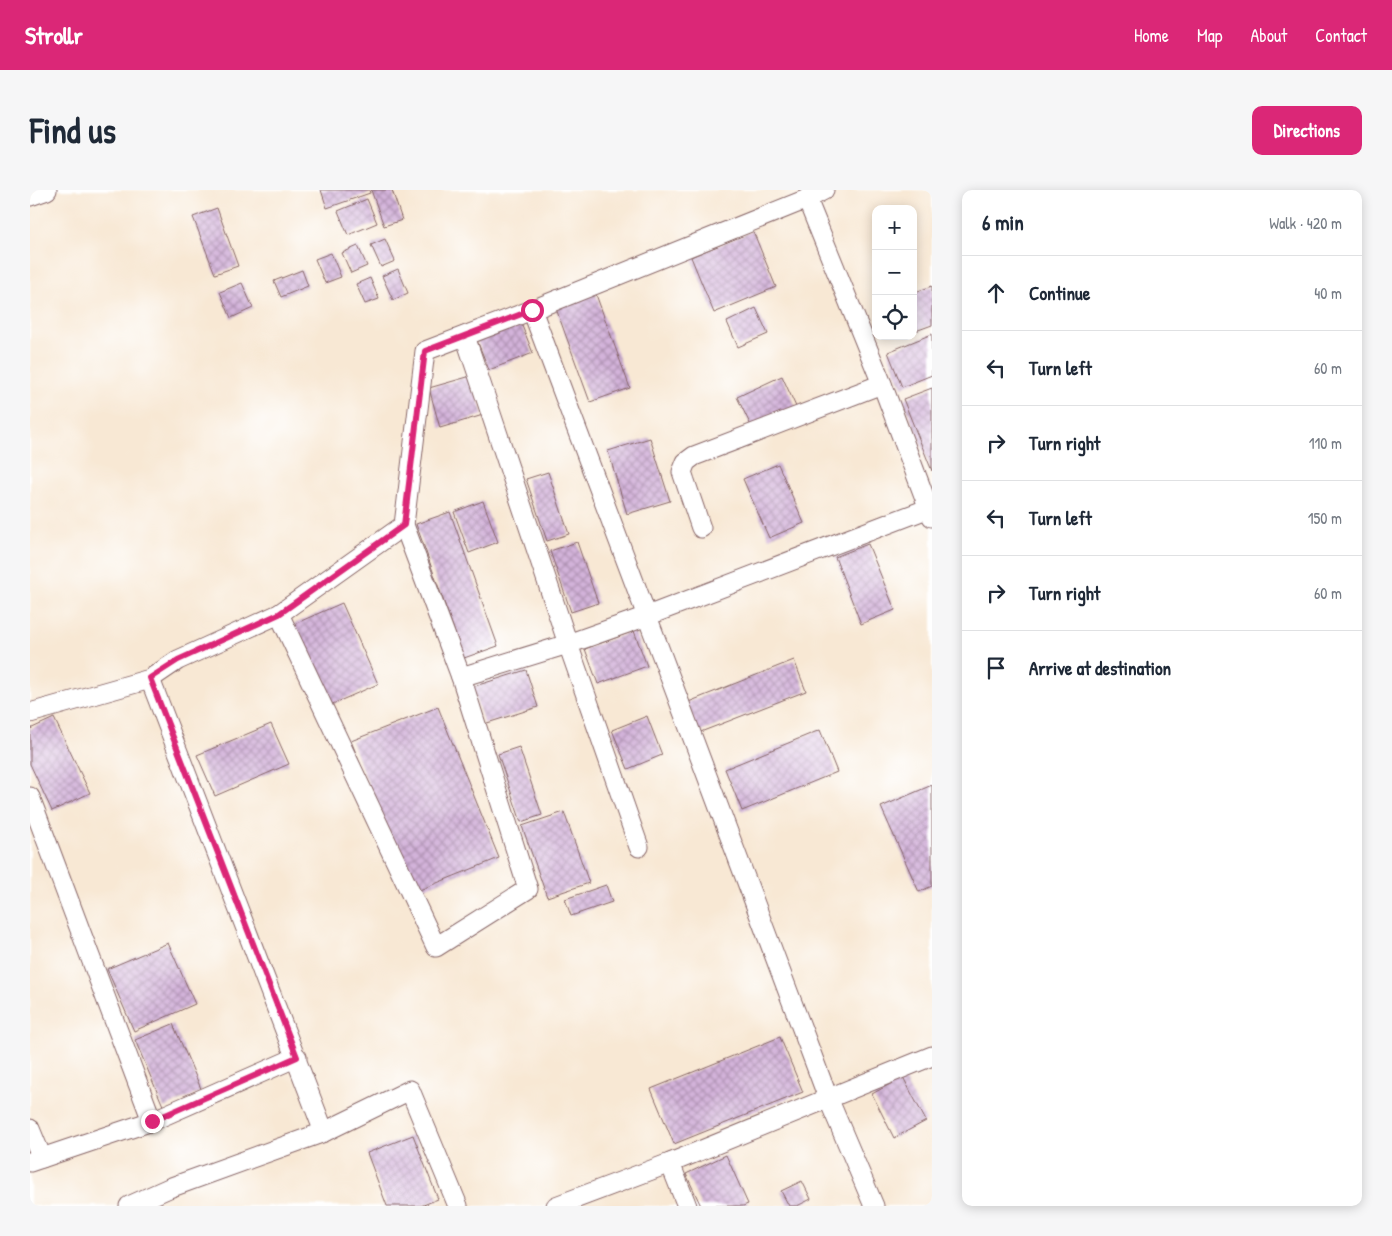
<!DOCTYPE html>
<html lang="en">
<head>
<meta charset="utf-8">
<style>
	body { margin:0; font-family:"Patrick Hand",sans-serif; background:#f6f6f7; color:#1f2937 }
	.controls { position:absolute; right:15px; top:15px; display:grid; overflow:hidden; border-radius:10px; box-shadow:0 2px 12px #0003 }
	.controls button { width:45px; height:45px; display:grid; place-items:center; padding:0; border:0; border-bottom:1px solid #e0e1e3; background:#fff; color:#1f2937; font:25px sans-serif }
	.stop { position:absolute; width:15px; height:15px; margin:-11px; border:4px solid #db2777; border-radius:50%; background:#fff }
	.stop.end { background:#db2777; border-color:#fff; box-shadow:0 1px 5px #0008 }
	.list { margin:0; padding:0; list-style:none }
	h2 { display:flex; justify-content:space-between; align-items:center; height:65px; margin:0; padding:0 20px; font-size:21px }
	h2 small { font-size:16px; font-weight:400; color:#747a83 }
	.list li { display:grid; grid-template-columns:32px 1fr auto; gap:15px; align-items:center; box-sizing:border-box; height:75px; padding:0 20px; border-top:1px solid #e0e1e3 }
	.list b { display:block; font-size:19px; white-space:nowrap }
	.list em { font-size:16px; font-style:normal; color:#747a83 }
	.icon { flex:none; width:28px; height:28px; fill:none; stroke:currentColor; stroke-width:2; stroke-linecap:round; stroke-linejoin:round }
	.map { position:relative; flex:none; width:902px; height:1016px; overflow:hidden; border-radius:10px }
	header { display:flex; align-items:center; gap:30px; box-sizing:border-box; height:70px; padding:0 25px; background:#db2777; color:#fff }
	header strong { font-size:24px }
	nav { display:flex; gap:28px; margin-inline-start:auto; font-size:18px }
	.intro { display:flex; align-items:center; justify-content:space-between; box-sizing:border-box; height:120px; padding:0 30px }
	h1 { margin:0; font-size:35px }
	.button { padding:12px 22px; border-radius:10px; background:#db2777; color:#fff; font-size:18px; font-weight:700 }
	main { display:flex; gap:30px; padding:0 30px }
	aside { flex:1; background:#fff; border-radius:10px; box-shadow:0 2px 12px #0003 }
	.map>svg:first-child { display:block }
	.building { fill:url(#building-cross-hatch) }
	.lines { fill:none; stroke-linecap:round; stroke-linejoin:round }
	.minor-casing { stroke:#876566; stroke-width:21 }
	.minor { stroke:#fff; stroke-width:19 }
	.route { stroke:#db2777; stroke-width:6 }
</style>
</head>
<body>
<header>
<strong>Strollr</strong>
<nav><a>Home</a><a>Map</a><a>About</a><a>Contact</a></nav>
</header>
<div class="intro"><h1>Find us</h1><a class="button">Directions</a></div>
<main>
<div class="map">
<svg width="902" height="1016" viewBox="0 0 902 1016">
	<defs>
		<pattern id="building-cross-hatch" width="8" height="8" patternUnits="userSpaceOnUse" patternTransform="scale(1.25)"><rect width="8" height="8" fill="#d3b3da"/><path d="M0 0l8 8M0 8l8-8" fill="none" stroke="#ad91b1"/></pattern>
	</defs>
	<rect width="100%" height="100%" fill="#fff"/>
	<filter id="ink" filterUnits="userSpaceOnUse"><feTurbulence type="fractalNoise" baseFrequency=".02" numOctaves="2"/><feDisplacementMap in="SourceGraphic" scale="10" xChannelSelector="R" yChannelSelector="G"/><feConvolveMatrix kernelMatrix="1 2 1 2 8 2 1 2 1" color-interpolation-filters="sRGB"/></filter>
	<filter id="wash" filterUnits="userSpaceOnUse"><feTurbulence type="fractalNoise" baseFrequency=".0096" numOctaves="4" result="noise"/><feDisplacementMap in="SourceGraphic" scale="20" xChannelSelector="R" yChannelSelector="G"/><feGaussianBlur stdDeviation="1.12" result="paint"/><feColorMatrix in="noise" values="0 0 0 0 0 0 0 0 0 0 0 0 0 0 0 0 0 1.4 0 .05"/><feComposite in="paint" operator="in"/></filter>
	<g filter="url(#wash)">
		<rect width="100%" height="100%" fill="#f8e8d4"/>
		<g id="blocks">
			<g class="building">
				<polygon points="291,0 339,0 340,3 297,18"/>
				<polygon points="341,0 362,0 372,30 354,36"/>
				<polygon points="337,9 347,33 318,45 308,21"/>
				<polygon points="187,18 208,76 185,84 163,27"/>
				<polygon points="723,41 746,97 684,123 661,67"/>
				<polygon points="355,49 365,71 351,77 341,55"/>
				<polygon points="328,56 337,76 321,83 312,63"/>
				<polygon points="301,63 311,87 295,93 285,69"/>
				<polygon points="368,79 378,103 363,110 352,86"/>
				<polygon points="272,80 278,96 251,107 244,91"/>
				<polygon points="340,88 349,109 335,114 326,94"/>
				<polygon points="212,93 223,118 201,128 190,102"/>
				<polygon points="902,96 902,135 883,142 883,103"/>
				<polygon points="564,99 600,198 560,212 524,113"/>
				<polygon points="726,118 738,144 708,157 697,132"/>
				<polygon points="490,131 503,163 459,180 446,148"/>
				<polygon points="902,144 902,185 872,197 858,162"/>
				<polygon points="441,186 453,225 410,238 399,198"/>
				<polygon points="752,186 767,219 723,240 707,207"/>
				<polygon points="902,198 902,281 873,209"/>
				<polygon points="620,248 640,311 597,324 578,261"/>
				<polygon points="748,274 774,333 739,348 713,289"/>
				<polygon points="518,282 539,344 517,351 496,289"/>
				<polygon points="453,311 468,352 439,363 424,322"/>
				<polygon points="420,322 468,456 434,468 386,334"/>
				<polygon points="547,352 568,413 541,422 520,361"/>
				<polygon points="838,354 865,420 831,434 805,367"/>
				<polygon points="312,413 348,494 298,516 262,435"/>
				<polygon points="604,441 617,476 568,494 555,459"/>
				<polygon points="764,470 776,501 668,543 656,513"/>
				<polygon points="496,480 508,517 454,534 442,497"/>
				<polygon points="408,517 469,668 382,703 321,551"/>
				<polygon points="617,526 632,565 598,579 582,540"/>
				<polygon points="24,528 60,603 22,621 0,574 0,539"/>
				<polygon points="241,534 259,574 185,606 167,565"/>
				<polygon points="790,540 807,582 712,621 695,579"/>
				<polygon points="489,557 512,625 491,632 468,564"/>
				<polygon points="902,595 902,696 889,702 851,617"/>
				<polygon points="534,622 559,693 517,707 492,636"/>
				<polygon points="576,695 582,712 541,726 535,709"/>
				<polygon points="138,753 165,814 104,841 77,779"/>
				<polygon points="143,834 172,901 134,918 105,850"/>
				<polygon points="750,847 773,902 644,954 621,899"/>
				<polygon points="873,887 896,931 864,948 842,904"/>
				<polygon points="383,945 408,1009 391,1016 357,1016 337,963"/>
				<polygon points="696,965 718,1014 713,1016 671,1016 656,984"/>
				<polygon points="772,991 781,1009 767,1016 759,1016 751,1001"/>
			</g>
		</g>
	</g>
	<g filter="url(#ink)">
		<use href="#blocks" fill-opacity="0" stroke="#876566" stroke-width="1"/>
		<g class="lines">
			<g class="minor-casing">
				<g id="minor">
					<polyline points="0,6 17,0"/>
					<polyline points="777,9 852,194 902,327"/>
					<polyline points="502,120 798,908 844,1016"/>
					<polyline points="435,146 538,454 609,657"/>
					<polyline points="671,338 652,282 656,272 664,266 852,194"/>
					<polyline points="249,424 406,757 498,699 431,487 374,335"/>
					<polyline points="431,487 538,454 617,426 902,317"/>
					<polyline points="120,489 294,942"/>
					<polyline points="0,523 120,489 148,470 249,424 374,335 395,161 502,120 777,9 794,0"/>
					<polyline points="0,607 122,931"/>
					<polyline points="0,939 12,968"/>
					<polyline points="0,972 122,931 267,867"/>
					<polyline points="640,973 657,1016"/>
					<polyline points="99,1016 139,998 294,942 380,900 428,1016"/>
					<polyline points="526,1016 640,973 902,866"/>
				</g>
			</g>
			<use href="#minor" class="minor"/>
		</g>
	</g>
	<g class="lines" filter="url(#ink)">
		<polyline class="route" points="122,931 267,867 120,488 148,470 249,424 374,335 395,161 502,120"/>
	</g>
</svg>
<div class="controls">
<button>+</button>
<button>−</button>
<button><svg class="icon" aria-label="locate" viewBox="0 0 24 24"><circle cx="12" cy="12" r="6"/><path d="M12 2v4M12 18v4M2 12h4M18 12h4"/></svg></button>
</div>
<div class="stop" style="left:502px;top:120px"></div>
<div class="stop end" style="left:122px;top:931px"></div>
</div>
<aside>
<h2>6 min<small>Walk · 420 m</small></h2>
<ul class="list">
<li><svg class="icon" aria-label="ahead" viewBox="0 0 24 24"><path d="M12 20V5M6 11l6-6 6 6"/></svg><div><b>Continue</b></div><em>40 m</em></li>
<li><svg class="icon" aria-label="left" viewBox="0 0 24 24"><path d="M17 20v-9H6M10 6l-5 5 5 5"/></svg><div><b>Turn left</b></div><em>60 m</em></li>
<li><svg class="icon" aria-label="right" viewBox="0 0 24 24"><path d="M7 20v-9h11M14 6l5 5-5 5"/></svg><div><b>Turn right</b></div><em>110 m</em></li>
<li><svg class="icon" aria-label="left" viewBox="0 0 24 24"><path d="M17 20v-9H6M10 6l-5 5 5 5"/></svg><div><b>Turn left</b></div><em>150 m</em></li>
<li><svg class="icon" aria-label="right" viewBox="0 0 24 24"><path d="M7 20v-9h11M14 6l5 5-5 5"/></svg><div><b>Turn right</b></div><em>60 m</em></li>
<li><svg class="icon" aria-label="arrive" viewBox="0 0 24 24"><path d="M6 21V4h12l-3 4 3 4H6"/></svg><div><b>Arrive at destination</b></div></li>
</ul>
</aside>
</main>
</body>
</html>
